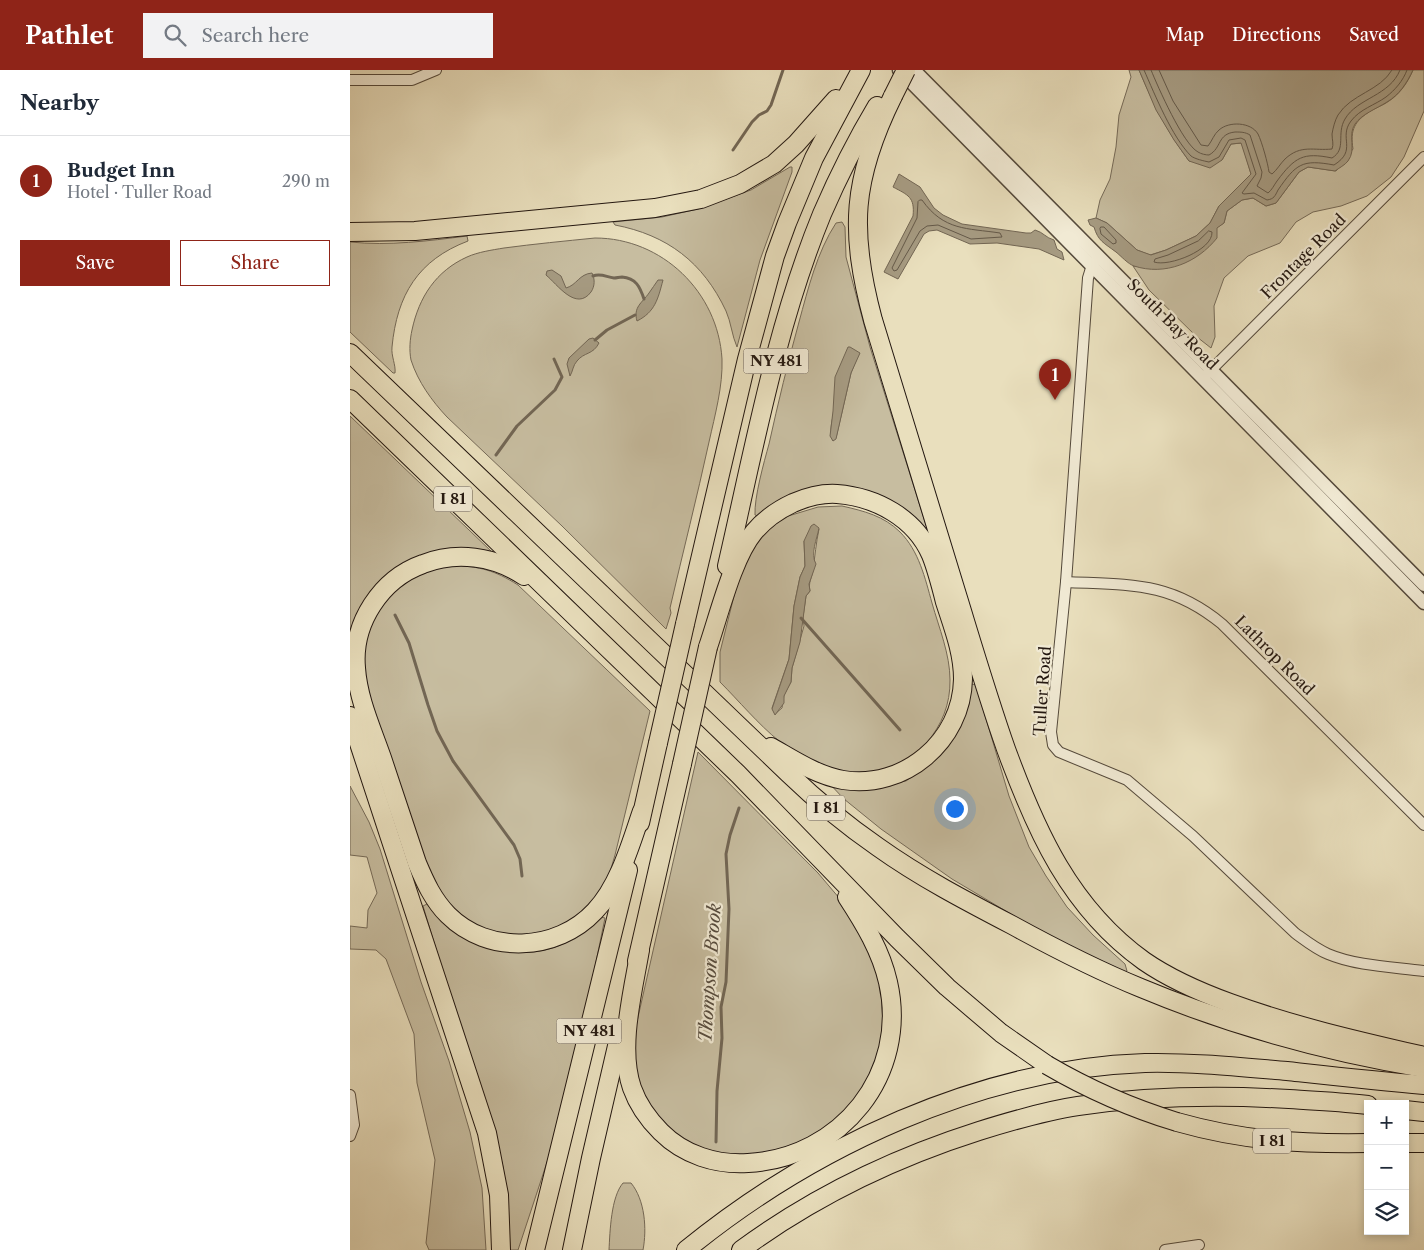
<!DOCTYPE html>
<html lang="en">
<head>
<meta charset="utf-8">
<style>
	body { margin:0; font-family:"Libre Caslon Text",serif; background:#f2f2f3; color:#1f2937 }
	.controls { position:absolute; right:15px; bottom:15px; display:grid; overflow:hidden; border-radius:0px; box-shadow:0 2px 8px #0003 }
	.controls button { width:45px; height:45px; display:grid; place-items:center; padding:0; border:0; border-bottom:1px solid #e0e1e3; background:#fff; color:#1f2937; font:25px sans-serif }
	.you { position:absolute; left:604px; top:738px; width:18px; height:18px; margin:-12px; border:4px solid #fff; border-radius:50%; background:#1a73e8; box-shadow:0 0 0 8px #1a73e833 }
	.badge { display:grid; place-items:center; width:32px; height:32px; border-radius:50%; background:#8f2418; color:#fff; font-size:16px; font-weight:700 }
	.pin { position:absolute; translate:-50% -41px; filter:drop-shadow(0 1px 2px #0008) }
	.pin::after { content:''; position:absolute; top:26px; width:18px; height:15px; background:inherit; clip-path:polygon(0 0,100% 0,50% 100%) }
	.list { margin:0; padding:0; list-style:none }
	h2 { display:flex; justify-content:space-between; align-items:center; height:65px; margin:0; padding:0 20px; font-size:21px }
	h2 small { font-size:16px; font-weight:400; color:#747a83 }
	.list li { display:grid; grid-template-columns:32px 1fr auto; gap:15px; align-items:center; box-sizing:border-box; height:90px; padding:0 20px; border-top:1px solid #e0e1e3 }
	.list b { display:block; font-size:19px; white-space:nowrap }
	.list p { margin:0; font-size:16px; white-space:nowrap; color:#747a83 }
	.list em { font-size:16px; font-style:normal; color:#747a83 }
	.actions { display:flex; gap:10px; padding:15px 20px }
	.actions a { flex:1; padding:11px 0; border:1px solid #8f2418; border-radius:0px; text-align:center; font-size:18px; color:#8f2418 }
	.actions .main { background:#8f2418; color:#fff }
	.icon { flex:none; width:28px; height:28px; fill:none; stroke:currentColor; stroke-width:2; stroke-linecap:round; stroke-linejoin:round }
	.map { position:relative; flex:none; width:1074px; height:1180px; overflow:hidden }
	header { display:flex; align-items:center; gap:30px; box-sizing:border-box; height:70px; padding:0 25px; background:#8f2418; color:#fff }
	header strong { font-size:24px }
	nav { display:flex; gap:28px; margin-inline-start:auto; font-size:18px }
	.search { width:350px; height:45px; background:#f2f2f3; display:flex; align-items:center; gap:12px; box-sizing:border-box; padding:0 18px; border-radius:0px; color:#747a83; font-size:19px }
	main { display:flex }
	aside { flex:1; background:#fff }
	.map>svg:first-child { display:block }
	.green { fill:#c7bda0; stroke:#756a58; fill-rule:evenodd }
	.water { fill:#a69b82; stroke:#726654 }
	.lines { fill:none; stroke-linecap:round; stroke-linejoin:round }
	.shore { stroke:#645949; stroke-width:1 }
	.stream { stroke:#726654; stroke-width:3 }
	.minor-casing { stroke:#54493b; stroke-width:12 }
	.tertiary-casing { stroke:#54493b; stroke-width:15 }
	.motorway-casing { stroke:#231710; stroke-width:20 }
	.minor { stroke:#f1ead4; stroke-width:10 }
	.tertiary { stroke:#f1ead4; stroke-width:12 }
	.motorway { stroke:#e9dfbd; stroke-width:18 }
	.motorway-bridge-casing { stroke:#231710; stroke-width:20; stroke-linecap:butt }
	.motorway-bridge { stroke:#e9dfbd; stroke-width:18 }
	.labels { text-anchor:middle; stroke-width:4.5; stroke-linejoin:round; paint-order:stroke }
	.shield { fill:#f1ead4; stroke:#61564b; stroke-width:1 }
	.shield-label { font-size:15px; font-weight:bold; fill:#231710 }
	.street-label { font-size:16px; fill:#231710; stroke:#f1ead4 }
	.water-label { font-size:18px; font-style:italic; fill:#574c3e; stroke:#f1ead4 }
</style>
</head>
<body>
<header>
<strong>Pathlet</strong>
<div class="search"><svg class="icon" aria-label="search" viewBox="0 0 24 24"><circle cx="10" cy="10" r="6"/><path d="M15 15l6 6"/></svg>Search here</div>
<nav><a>Map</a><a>Directions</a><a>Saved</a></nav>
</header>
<main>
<aside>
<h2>Nearby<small></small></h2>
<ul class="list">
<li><span class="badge">1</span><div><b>Budget Inn</b><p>Hotel · Tuller Road</p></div><em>290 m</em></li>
</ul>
<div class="actions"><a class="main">Save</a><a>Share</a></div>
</aside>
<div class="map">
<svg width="1074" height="1180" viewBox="0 0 1074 1180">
	<rect width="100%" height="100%" fill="#e9dfbd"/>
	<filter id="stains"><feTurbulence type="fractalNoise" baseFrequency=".004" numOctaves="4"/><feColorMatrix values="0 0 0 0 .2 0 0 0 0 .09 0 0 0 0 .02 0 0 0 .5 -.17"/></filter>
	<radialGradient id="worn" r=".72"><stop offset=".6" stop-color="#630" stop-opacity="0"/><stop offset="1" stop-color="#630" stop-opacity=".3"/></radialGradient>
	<g class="green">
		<path d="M 779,0 L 789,0 C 804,35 816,60 839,91 L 872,90 L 881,74 L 892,73 L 901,104 L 869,136 L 860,153 L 846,166 L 816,180 L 800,185 L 787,180 L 757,153 L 746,148 L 750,130 L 760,109 L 766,77 L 769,45 L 781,7 Z"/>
		<path d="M 1063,0 L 1074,0 L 1074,41 L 1054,87 L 1041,107 L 1017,126 L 991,136 L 963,142 L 946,152 L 930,173 L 898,186 L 874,208 L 864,236 L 865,267 L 861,278 L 847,267 L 799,220 L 783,196 L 804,198 L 874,153 L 877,141 L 892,130 L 903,128 L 916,136 L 926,133 L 949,102 L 958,97 L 986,101 L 1003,79 C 1000,60 1004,51 1022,40 C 1027,37 1034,35 1039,31 C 1050,24 1058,12 1063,0 Z"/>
		<path d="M 440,97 L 442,97 L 442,102 L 410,190 L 387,277 C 382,266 381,252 376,241 C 353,192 317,165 265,155 L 263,152 L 312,147 L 348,139 L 401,120 Z"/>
		<path d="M 492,152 L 495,157 L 496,187 L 520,277 L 581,471 L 506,421 L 408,446 L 405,445 C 404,428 414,392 419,374 C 428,333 438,292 449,252 C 458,219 467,182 486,153 ZM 509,283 L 501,303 L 486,368 L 483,371 C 473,353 501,302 509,283 Z"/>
		<path d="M 117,166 L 118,171 C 68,190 47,225 42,277 C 41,286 46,295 45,303 L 43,303 L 0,262 L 0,172 C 39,176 78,171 117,166 Z"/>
		<path d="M 245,168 C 312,168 368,222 372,289 C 373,316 365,345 359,372 C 347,427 333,482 320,538 L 321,543 L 316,559 L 212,456 L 97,347 C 82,331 68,312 61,290 C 59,280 60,269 62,260 C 69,227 86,201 117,187 C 128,182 142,180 154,178 C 184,174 215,171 245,168 Z"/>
		<polygon points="0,346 142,482 142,488 131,485 41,508 0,596"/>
		<path d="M 492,436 C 514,441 534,446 550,462 C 569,481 575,508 582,533 C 589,558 600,584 600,610 C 601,658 564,697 518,705 C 511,706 474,699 466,697 C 461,695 455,690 450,686 C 443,681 435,677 429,671 C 408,654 389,631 370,612 L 370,582 L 389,506 L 399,482 L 414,463 L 435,447 L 468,437 ZM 469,459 C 466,473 465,486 463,500 C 462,508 458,512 460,521 L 456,526 L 453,547 L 454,556 L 442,598 L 441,612 L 434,625 L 432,638 L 425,644 L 422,638 L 439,589 L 444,536 L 450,507 L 455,496 L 454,471 Z"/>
		<path d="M 103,495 C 131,497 144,500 168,515 L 300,641 L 265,785 L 257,812 L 247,829 L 214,856 L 184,867 L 140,865 L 99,840 L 78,803 L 18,626 L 13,581 L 23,548 L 34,531 L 48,518 L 65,507 L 85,499 Z"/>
		<polygon points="622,614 626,615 659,726 679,777 696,806 717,837 743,865 775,894 777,901 775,902 696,865 602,809 531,759 494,729 477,711 535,715 556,711 578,695"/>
		<polygon points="348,682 468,803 490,829 508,859 529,905 534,937 530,984 513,1019 488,1051 445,1077 384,1087 345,1077 321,1062 295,1030 285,1006 284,965"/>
		<polygon points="0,716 19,752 30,779 71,912 99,991 120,1062 132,1118 136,1180 79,1180 76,1173 85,1090 67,1013 64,964 36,889 26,880 0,879 0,856 17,858 18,840 27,823 17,787 0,785"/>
		<path d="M 77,834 C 109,875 167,897 217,872 C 229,866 240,856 251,847 L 255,848 L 240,921 L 205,1068 L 168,1180 L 160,1180 L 158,1129 L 153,1097 L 143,1055 L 92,899 L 73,836 Z"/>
		<path d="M 273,1113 L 281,1113 C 295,1130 297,1159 293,1180 L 259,1180 C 260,1161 261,1127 273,1113 Z"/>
	</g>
	<g class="water">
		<path d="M 789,0 L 1063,0 C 1057,13 1049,25 1037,32 C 1026,39 1012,44 1005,54 C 997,66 1007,79 998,91 C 995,95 989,98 985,101 L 958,97 L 949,102 L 926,133 L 916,136 L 903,128 L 892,130 L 877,141 L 874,153 L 867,158 L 867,168 C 847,193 815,206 784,196 C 778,194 771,186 766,182 C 754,173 748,171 744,157 L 740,155 L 738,150 L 746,148 L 757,153 L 787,180 L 801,185 L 816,180 L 846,166 L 860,153 L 869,136 L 901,104 L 891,73 L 881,74 L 872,90 L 860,98 L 839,91 L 824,70 L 806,40 Z"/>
		<path d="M 549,104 L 570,117 L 584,138 L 593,145 L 612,154 L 676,163 L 681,163 L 685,160 C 693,162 696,168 704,170 L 707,179 L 712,182 L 714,190 L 689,179 L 647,173 L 620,174 L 587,160 L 579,161 L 574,164 L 548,209 L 534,202 L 563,146 C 565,127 558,125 543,117 Z"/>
		<path d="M 202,200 L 211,206 L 216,218 C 227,215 229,204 242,203 C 245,209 245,216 241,222 C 226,242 207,214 196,205 L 197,201 Z"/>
		<path d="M 308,210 L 313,210 C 308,229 305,242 287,251 C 283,237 292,233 299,223 C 302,219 305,214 308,210 Z"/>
		<path d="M 243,268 L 249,273 C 243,285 234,282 227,291 C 223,295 223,301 220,306 L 217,294 L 219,288 L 239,269 Z"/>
		<polygon points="498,277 500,277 510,283 501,303 486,369 483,371 480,366 483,341 485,307"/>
		<path d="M 464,454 L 469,458 C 467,469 460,484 466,494 L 459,514 L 460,521 L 456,526 L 450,572 L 442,598 L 441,612 L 434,626 L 434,633 L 425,645 L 422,639 L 439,589 L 444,536 L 450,507 L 455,496 L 454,471 L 461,456 Z"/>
	</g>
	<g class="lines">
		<g class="shore">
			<path d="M 794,0 C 805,25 822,67 841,86 C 845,89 854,91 859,92 L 869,87 L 879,70 L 891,68 L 895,70 L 906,104 L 892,123 L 894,124 L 904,123 L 917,130 C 924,129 925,126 928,120 C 946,94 952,89 984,95 C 1008,80 988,68 1001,51 C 1010,39 1025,35 1036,27 C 1045,20 1053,11 1057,0"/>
			<path d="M 801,0 C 808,17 833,74 848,82 C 851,84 856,85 859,85 C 872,78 867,64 885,62 C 891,62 895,62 900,65 L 912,102 L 911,108 L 907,116 L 918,123 C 922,120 924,115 927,111 C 945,87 953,82 982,88 C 997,79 986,64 995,49 C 1007,28 1040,26 1050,0"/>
			<path d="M 809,0 L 823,31 L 851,75 L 858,76 C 862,71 864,64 869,60 C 879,51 901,52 908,64 C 912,72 918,94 919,102 L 922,104 C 927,100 930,94 935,89 C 951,74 964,81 982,79 C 984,74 982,70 982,64 C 983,58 985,50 988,45 C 1001,24 1030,21 1042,0"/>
			<path d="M 570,130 L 572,130 C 594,161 617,158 650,163 L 652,167 L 621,169 L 588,155 L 577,156 L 570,161 L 547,200 L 544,201 L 542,198 L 567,148 L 568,132 Z"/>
			<polygon points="751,157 754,157 766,170 766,173 763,174 751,164 750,159"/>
			<path d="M 859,161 L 862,162 C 863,180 819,197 804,192 L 805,189 L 818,185 L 848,171 Z"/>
		</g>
		<g class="stream">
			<polyline points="383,80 402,52 409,45 417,41 421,35 433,0"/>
			<path d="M 243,206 C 251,203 256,207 264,208 C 267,208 269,207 272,207 C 286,208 290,217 294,229"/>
			<polyline points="245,270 257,260 285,245"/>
			<polyline points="146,385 167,356 205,320 212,307 204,289"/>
			<polyline points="45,545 59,573 78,635 87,661 103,691 164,775 170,789 172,806"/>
			<polyline points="451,548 550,660"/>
			<polyline points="366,1072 367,1021 372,968 371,937 376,912 379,839 376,784 380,765 389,738"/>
		</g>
		<g class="minor-casing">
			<g id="minor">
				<polyline points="0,10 62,10 86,0"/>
				<path d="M 745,191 L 742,195 L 738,208 L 716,512 L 701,662 L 703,675 L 709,682 L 777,710 L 843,766 L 945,863 C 956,871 966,879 978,884 C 1006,896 1044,897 1074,901"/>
				<polyline points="856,305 1074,87"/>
				<path d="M 716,512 C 779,515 820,511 872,554 L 1074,755"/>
				<polyline points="0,1025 4,1055 0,1066"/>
				<polyline points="815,1180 849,1175"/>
			</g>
		</g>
		<g class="tertiary-casing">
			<g id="tertiary">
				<polyline points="549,0 1074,533"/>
				<polyline points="564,0 1074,515"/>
			</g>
		</g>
		<g class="motorway-casing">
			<g id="motorway">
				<path d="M 543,26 C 502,109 499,161 523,250 C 550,339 577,427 604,515 C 621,570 637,625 656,679 C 686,761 720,838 794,891 C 820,909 850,922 880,933 C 943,956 1009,971 1074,986"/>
				<polyline points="0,162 65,161 305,138 351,129 390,114 424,94 446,74 486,29"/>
				<path d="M 0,283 L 438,703 C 466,730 496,755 528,777 C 570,807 616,831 662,855 C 704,878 747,900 791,918 C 882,956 977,982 1074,998"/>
				<polyline points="0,329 388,704 547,868 597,917 651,963 697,995"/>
				<path d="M 377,496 C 404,379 426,256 472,144 C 488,107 506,71 527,36"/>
				<path d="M 174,506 C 144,486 106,481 73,494 C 31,509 2,553 6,598 C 8,629 22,659 32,688 C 44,723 55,758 67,793 C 75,812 83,830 98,845 C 138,885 207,882 245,841 C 269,816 281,773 292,741"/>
				<polyline points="335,554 397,289 425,186 437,153 464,88 511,0"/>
				<path d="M 358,577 C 369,545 383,487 404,462 C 415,449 428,440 443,433 C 457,427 472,423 487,424 C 526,427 565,448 581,485 C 587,500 591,516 595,532 C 603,557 613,582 613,609 C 612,671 554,720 493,710 C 466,705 444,690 421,677"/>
				<polyline points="0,646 137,1063 149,1125 151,1180"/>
				<polyline points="290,753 308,673"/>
				<path d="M 290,880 C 283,921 268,978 282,1018 C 288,1035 299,1050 311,1062 C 334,1085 366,1095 398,1093 C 491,1088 559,1004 538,912 C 531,881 514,853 497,827"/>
				<polyline points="287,891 332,694"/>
				<polyline points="1055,1040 1074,1042"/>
				<path d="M 827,1052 C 894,1071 949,1074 1018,1073"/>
				<polyline points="1055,1073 1074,1073"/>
				<polyline points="185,1180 278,800"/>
				<polyline points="222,1180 241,1088 270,963"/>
				<path d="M 336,1180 C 462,1077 631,998 795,993 C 843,992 890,997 937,1001 C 983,1006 1028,1011 1074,1015"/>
				<path d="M 391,1180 C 463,1127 544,1088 629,1061 C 661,1051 694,1041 728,1036 C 798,1026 868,1025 939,1029 C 965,1031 992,1032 1018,1035"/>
			</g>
		</g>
		<use href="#minor" class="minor"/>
		<use href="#tertiary" class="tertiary"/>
		<use href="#motorway" class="motorway"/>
		<g class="motorway-bridge-casing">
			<g id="motorway-bridge">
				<polyline points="543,26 556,0"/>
				<polyline points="308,673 335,554"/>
				<polyline points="332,694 358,577"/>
				<path d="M 697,995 C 738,1019 781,1038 827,1052"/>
			</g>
		</g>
		<use href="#motorway-bridge" class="motorway-bridge"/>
	</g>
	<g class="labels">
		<g class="shield">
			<rect x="393.5" y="278.5" width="65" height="25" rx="4"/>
			<rect x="84" y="416.5" width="38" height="25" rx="4"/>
			<rect x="457" y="725.5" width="38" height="25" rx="4"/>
			<rect x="206.5" y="948.5" width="65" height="25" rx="4"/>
			<rect x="903" y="1058.5" width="38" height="25" rx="4"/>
		</g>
		<g class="shield-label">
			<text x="426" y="296">NY 481</text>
			<text x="103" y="434">I 81</text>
			<text x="476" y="743">I 81</text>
			<text x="239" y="966">NY 481</text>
			<text x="922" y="1076">I 81</text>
		</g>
		<g class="street-label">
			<text transform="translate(953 186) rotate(-45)" y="6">Frontage Road</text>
			<text transform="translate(823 254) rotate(45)" y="6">South Bay Road</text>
			<text transform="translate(925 585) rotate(45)" y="6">Lathrop Road</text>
			<text transform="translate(692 621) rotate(-86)" y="6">Tuller Road</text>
		</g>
		<g class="water-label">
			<text transform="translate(360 903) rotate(-86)" y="6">Thompson Brook</text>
		</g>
	</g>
	<rect width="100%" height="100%" filter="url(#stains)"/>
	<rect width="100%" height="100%" fill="url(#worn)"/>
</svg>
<div class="controls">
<button>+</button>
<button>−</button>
<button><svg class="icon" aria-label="layers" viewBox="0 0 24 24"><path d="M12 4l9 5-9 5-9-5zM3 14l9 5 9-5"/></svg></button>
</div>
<div class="you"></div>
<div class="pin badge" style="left:705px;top:330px">1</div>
</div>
</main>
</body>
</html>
